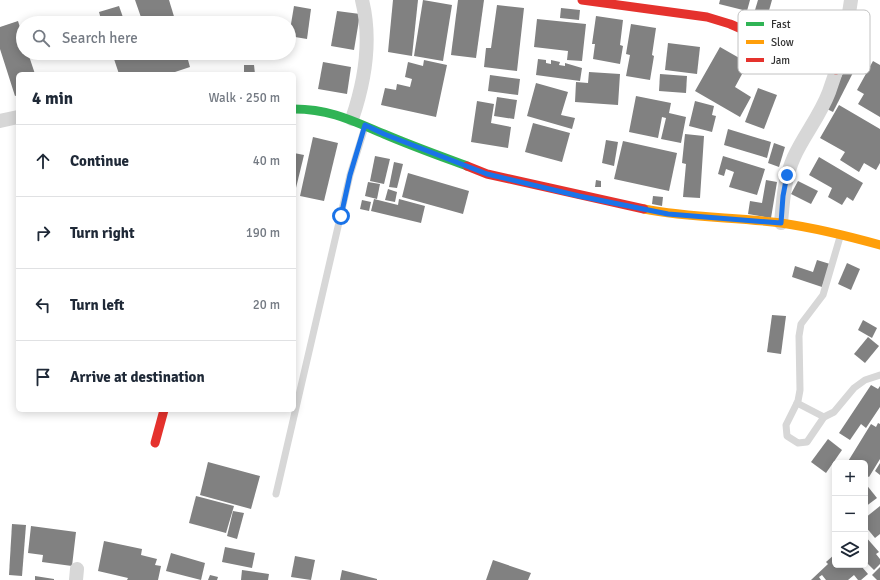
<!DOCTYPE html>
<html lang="en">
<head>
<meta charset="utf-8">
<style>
	body { margin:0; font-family:Signika,sans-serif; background:#f2f2f3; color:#1f2937 }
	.controls { position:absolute; right:12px; bottom:12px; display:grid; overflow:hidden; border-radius:6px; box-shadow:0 2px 10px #0003 }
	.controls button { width:36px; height:36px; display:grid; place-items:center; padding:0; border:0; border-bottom:1px solid #e0e1e3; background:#fff; color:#1f2937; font:20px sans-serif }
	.stop { position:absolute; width:12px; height:12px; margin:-9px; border:3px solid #1a73e8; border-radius:50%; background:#fff }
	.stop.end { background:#1a73e8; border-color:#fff; box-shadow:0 1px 4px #0008 }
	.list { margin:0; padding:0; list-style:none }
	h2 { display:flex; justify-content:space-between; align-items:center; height:52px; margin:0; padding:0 16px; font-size:17px }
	h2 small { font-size:13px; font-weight:400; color:#747a83 }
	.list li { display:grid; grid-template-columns:26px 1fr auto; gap:12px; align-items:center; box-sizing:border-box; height:72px; padding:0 16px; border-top:1px solid #e0e1e3 }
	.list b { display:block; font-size:15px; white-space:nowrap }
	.list em { font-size:13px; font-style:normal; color:#747a83 }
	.icon { flex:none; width:22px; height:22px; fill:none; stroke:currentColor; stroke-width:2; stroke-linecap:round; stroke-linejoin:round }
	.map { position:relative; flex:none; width:880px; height:580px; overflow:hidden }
	.search { position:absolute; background:#fff; box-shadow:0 2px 10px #0003; left:16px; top:16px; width:280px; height:44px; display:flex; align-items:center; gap:10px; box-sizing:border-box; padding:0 14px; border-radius:22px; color:#747a83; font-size:15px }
	.panel { position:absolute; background:#fff; box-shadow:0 2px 10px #0003; left:16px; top:72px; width:280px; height:340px; border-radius:6px }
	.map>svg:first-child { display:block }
	.building { fill:#818181 }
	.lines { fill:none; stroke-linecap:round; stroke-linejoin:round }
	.lane { stroke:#d7d7d7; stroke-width:7 }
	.street { stroke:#d7d7d7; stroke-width:14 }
	.fast { stroke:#30b455; stroke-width:9 }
	.slow { stroke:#ff9f0a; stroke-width:9 }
	.jam { stroke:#e5322d; stroke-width:9 }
	.route { stroke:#1a73e8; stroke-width:5 }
	.key { fill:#fff; stroke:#c2c2c2; stroke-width:1 }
	.key-label { font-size:11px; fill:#333 }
</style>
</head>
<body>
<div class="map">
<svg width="880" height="580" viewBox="0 0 880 580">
	<rect width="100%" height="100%" fill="#fff"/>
	<g class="building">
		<polygon points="135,0 169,0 176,23 143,23"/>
		<polygon points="393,0 418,0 412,56 388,52"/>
		<polygon points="423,0 452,5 443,61 414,56"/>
		<polygon points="458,0 484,0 476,58 451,55"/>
		<polygon points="720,0 750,0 747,11 719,4"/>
		<polygon points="758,0 772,0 768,14 755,10"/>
		<polygon points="497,5 524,8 517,71 484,67 486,48 491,48"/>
		<polygon points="119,6 125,23 102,23 99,12"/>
		<polygon points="294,6 311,9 307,39 289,36"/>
		<polygon points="561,8 580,10 579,20 560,18"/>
		<polygon points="337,11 360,14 354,50 331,46"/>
		<polygon points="220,16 223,23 206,23 205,22"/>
		<polygon points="596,16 623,20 620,45 623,46 620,64 593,59 595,44 592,44"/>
		<polygon points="537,19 586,24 582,61 567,60 568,51 534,47"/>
		<polygon points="18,21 23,37 23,53 28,53 35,74 18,74 18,95 15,96 0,49 0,27"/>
		<polygon points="631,24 656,28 652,55 654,56 650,80 626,76 630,55 626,54"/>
		<polygon points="668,43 700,47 697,74 665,70"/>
		<polygon points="720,47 748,63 735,87 751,97 740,117 695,91"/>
		<polygon points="112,53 186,53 190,67 169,74 119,74"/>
		<polygon points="852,56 860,59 833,112 825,108"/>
		<polygon points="538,59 546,60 546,63 551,64 551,60 560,62 559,65 565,66 565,63 582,68 580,81 536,75"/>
		<polygon points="424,60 447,65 436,117 381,105 385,88 396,90 397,84 410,87 412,79 405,77 408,62 423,66"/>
		<polygon points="873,61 880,65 880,117 858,104 864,94 857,90"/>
		<polygon points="323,62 351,67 347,94 318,89"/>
		<polygon points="244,65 254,65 255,74 244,74"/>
		<polygon points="589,72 620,74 618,105 575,102 576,82 588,83"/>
		<polygon points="660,74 687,76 686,93 659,91"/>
		<polygon points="490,75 520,79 518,95 488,91"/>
		<polygon points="536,83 568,92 561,115 575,118 572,129 527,116"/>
		<polygon points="758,88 777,95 764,129 745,122"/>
		<polygon points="636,96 671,103 669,113 686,117 681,143 661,139 666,118 662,117 658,138 629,132"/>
		<polygon points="497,97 517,100 514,119 494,116"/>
		<polygon points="477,101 494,104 491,123 511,127 508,148 471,142"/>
		<polygon points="695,101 714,106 712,115 716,116 712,132 689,126"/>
		<polygon points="839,105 880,129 880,163 876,170 864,163 859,172 840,160 845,152 820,138"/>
		<polygon points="533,123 570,133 562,162 525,152"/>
		<polygon points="728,129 771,142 767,158 724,145"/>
		<polygon points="685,134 704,136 700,198 683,197 686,164 682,163"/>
		<polygon points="313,137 338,143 324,201 300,196"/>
		<polygon points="606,140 618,142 614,166 602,163"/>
		<polygon points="623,141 677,153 669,191 614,179"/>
		<polygon points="774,143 785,147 779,167 768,163"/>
		<polygon points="294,153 304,155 295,192 294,192"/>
		<polygon points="375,156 390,159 384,184 370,181"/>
		<polygon points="723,156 765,169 757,195 729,187 734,172 726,169 724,176 718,174"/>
		<polygon points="819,157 863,183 853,201 847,197 842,205 828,197 832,188 809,175"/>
		<polygon points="394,162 403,164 397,188 389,187"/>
		<polygon points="408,173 469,191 463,214 402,197"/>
		<polygon points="596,180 601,181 601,187 595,187"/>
		<polygon points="766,180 777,182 771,218 748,214 750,201 762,203"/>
		<polygon points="798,181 818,191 811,204 791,194"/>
		<polygon points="368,182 380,184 377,199 365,196"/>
		<polygon points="388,189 397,192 395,202 385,200"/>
		<polygon points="653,196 663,197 662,206 652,204"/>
		<polygon points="374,199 398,205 399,199 425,206 421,223 371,211"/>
		<polygon points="362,200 371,202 369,211 360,209"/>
		<polygon points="817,260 830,264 822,287 792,277 795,266 813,272"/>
		<polygon points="847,263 860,269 851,290 838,284"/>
		<polygon points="772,315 786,316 781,354 767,352"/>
		<polygon points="863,320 877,328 872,338 858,330"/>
		<polygon points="868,337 879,346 865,363 854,354"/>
		<polygon points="871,385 878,389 880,386 880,407 866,428 861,424 850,440 839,433"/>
		<polygon points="878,423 880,424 880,459 869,477 865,475 865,463 847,463 871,424 876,427"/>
		<polygon points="828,439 842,450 826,473 811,462"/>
		<polygon points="208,462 260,476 251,509 200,495"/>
		<polygon points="880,463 880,475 875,471"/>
		<polygon points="865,483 877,498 865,507"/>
		<polygon points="196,496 234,506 226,533 189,523"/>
		<polygon points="880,506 880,534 875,538 865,526 865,518"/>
		<polygon points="233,511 244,513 237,539 227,536"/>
		<polygon points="12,524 26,525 22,576 9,575"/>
		<polygon points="31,526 76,532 72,566 42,562 43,555 28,553"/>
		<polygon points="865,536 879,552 876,554 880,559 880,564 874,570 867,563 865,565"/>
		<polygon points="104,541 142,549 141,555 157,559 155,565 161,566 158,580 127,580 128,578 98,571"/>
		<polygon points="225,547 255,553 252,568 222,562"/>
		<polygon points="171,553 205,563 201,580 166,571"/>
		<polygon points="835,554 835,565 865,565 862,567 868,574 861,580 858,580 854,575 848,580 826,580 822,575 819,577 821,580 811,580 828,564 826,562"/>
		<polygon points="295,556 315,560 311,580 291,577"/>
		<polygon points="493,560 531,573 528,580 486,580"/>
		<polygon points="880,567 880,580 877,580 872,575"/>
		<polygon points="242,570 269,574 268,580 241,580"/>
		<polygon points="342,570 377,579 377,580 340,580"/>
		<polygon points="210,575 218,577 217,580 208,580"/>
		<polygon points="35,576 54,579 54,580 35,580"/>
	</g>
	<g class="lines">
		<g class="lane">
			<polyline points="840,237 823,295 801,324 799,336 800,390 798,401 786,425 787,436 798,443 807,442 824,417 834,412 854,388 865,380 880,375"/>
			<polyline points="797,403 824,417"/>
			<polyline points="276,494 350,175 365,127"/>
		</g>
		<g class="street">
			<path d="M 352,119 C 365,81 372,40 362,0"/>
			<polyline points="0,121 18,117"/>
			<path d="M 781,223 C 783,201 784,179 794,157 C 804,135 820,116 829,92 C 840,63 847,31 851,0"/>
			<polyline points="76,580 77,569"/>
		</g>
		<path class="fast" d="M 294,109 C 330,109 353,121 384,134 C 412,146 440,156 467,166"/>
		<path class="slow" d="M 644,209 C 689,218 736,217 781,223 C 815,228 848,236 880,245"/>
		<g class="jam">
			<polyline points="582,0 707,17 730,24 836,70"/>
			<polyline points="467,166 487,174 644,209"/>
			<polyline points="155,443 164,410"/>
		</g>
	</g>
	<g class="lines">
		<polyline class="route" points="341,216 350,175 365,125 384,134 487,174 579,196 668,214 781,223 783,196 787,175"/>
	</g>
	<rect x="738" y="10" width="132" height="64" rx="6" class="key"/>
	<rect x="746" y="22" width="18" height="4" fill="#30b455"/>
	<rect x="746" y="40" width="18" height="4" fill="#ff9f0a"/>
	<rect x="746" y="58" width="18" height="4" fill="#e5322d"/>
	<g class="key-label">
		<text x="771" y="28">Fast</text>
		<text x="771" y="46">Slow</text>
		<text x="771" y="64">Jam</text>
	</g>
</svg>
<div class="controls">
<button>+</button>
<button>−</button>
<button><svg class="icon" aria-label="layers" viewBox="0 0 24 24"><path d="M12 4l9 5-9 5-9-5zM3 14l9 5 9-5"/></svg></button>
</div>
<div class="stop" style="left:341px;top:216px"></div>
<div class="stop end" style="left:787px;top:175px"></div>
<div class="search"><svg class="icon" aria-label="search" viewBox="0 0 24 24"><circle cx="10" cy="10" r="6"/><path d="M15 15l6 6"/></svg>Search here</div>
<section class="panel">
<h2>4 min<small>Walk · 250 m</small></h2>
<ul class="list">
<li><svg class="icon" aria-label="ahead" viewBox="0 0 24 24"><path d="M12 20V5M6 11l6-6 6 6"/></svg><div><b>Continue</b></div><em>40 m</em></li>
<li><svg class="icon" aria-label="right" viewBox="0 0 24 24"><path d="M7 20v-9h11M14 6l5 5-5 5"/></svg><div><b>Turn right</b></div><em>190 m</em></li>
<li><svg class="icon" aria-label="left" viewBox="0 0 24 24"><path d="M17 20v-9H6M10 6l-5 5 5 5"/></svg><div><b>Turn left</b></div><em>20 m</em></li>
<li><svg class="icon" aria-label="arrive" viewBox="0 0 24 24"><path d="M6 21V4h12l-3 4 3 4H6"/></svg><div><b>Arrive at destination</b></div></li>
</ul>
</section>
</div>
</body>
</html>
